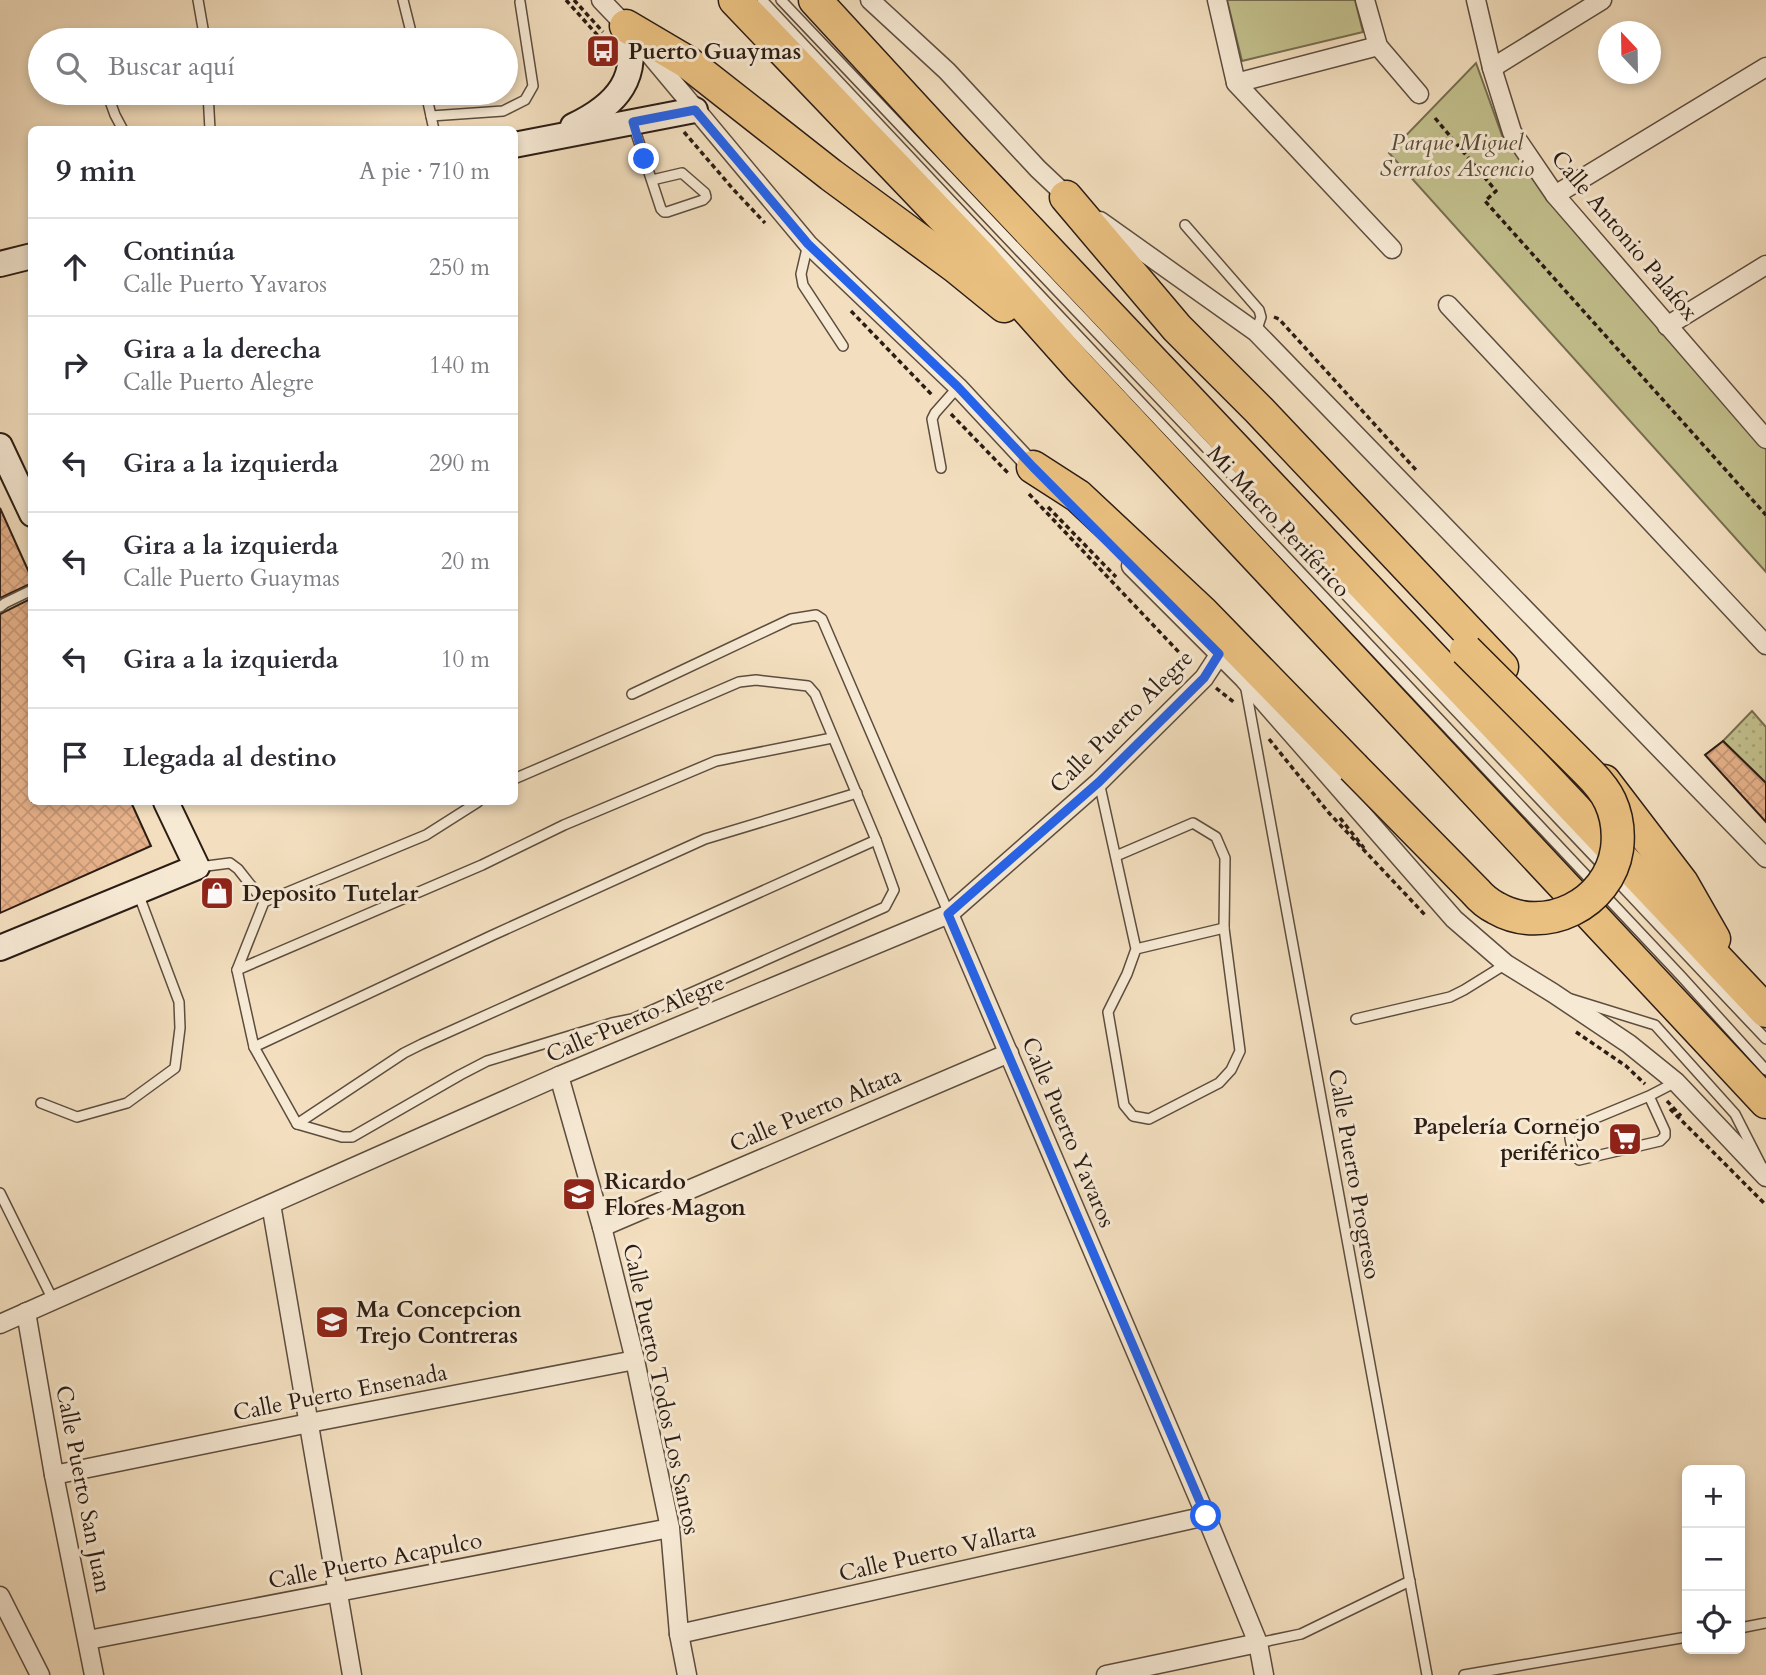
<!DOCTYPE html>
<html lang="es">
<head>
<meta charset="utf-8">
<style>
	body { margin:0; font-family:Cardo,serif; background:#f2f2f3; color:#2b2b33 }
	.controls { position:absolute; right:21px; bottom:21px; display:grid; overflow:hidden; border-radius:10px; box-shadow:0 4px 10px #0003 }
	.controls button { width:63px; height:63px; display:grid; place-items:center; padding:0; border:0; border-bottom:2px solid #e1e1e2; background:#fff; color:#2b2b33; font:35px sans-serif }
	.compass { position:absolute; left:1598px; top:21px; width:63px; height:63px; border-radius:50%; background:#fff; box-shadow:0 4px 10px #0003; rotate:338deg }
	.stop { position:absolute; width:21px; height:21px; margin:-16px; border:5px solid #2563eb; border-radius:50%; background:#fff }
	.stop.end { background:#2563eb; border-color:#fff; box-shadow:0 2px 7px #0008 }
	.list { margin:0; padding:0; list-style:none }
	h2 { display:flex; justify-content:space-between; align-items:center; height:91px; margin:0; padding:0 28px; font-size:30px }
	h2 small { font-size:23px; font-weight:400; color:#7c7c81 }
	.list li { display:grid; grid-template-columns:46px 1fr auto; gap:21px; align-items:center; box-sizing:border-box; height:98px; padding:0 28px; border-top:2px solid #e1e1e2 }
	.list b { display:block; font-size:26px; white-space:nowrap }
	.list p { margin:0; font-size:23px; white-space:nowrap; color:#7c7c81 }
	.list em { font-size:23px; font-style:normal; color:#7c7c81 }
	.icon { flex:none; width:38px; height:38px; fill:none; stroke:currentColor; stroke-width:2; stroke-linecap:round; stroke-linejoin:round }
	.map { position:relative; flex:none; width:1766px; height:1675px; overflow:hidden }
	.search { position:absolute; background:#fff; box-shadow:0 4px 10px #0003; left:28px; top:28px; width:490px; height:77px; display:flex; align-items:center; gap:18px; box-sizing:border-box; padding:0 24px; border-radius:38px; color:#7c7c81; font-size:26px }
	.panel { position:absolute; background:#fff; box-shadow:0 4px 10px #0003; left:28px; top:126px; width:490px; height:679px; border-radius:10px }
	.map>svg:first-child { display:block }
	.park { fill:#c2c08d; stroke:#766e50; stroke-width:2 }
	.garden { fill:url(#garden-dots); stroke:#766e50; stroke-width:2 }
	.building { fill:url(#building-cross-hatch); stroke:#2b1c14; stroke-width:2 }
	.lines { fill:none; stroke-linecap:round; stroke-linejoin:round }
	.lane-casing { stroke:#5d4d3f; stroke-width:12 }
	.street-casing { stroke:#5d4d3f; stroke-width:21 }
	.secondary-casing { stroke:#2b1c14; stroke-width:28 }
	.highway-casing { stroke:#2b1c14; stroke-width:35 }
	.path { stroke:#2b1c14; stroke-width:3.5; stroke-dasharray:5 3.5; stroke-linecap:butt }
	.lane { stroke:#f7ead5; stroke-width:9 }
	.street { stroke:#f7ead5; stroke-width:18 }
	.secondary { stroke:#f7ead5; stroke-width:24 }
	.highway { stroke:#eac080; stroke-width:32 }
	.highway-bridge-casing { stroke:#2b1c14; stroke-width:35; stroke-linecap:butt }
	.highway-bridge { stroke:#eac080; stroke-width:32 }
	.route { stroke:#2563eb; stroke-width:9 }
	.labels { text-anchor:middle; stroke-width:6; stroke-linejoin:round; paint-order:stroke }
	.poi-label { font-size:23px; font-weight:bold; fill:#2b1c14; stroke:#f7ead5; text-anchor:start }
	.park-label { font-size:23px; font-style:italic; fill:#584d38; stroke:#f7ead5 }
	.street-label { font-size:23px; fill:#2b1c14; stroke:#f7ead5 }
</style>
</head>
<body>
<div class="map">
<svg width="1766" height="1675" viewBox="0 0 1766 1675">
	<defs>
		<pattern id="garden-dots" width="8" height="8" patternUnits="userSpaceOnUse" patternTransform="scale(1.75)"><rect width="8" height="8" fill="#c2c08d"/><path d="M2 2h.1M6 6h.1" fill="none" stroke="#a7a479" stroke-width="1.8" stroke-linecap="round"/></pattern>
		<pattern id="building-cross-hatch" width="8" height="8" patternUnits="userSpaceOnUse" patternTransform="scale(1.75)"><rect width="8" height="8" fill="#e8b38b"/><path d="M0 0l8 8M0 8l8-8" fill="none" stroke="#c79977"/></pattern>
	</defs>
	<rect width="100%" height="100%" fill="#f3dfbf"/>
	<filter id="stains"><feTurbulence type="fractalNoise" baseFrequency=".00286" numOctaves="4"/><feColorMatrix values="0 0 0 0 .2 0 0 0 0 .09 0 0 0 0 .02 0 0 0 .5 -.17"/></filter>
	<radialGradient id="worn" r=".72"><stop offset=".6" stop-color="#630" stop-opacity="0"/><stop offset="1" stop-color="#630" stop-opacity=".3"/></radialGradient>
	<g class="park">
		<polygon points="1227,0 1355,0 1363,32 1242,61"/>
		<polygon points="1476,63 1503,138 1766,448 1766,572 1389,153"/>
	</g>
	<polygon class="garden" points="1752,711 1766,727 1766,783 1723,741"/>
	<g class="building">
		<polygon points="0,508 32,579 32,583 0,598"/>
		<polygon points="32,598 32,802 131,802 151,846 0,913 0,614"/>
		<polygon points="1723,741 1766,783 1766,822 1705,755"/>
	</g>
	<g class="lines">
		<g class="lane-casing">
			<g id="lane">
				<polyline points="198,0 205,40"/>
				<polyline points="403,0 413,40"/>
				<polyline points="762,0 1681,976 1766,1070"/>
				<polyline points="781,0 1604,867"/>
				<polyline points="107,93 115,115 123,130"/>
				<polyline points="208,93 210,130"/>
				<polyline points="426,93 434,130"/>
				<polyline points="431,116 503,111 525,100 533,86 520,2"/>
				<polyline points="633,124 661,209 664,212 667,212 703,200 706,197 705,193 682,173 652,180"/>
				<polyline points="1185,225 1259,310 1261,317 1256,332"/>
				<polyline points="808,244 801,274 803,285 843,346"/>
				<polyline points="941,468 932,419 935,413 958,387"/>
				<polyline points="0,607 5,603 32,590"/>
				<polyline points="1245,684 1427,1675"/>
				<polyline points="632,694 791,619 816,615 822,619 949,914"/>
				<polyline points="1099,782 1136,949 1127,974 1108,1012 1124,1105 1133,1116 1149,1119 1219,1083 1231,1070 1240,1051 1224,928 1136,949"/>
				<polyline points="478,802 426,835 264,902 237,970 254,1047 297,1124 342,1137 352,1137 460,1075 487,1061 612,1023 632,1019 885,907 894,890 876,840 815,694 808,686 756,680 739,682 514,779"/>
				<polyline points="1116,856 1193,823 1216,837 1225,858 1224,928"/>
				<polyline points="199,867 230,863 238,869 264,902"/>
				<polyline points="1613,877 1766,1039"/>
				<polyline points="237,970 482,865 564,825 716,761 832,738"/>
				<polyline points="1571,999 1655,1025 1735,1114 1760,1163"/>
				<polyline points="1356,1019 1450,997 1464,990 1506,964"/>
				<polyline points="254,1047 493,935 705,839 857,793"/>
				<path d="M 1649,1096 L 1665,1131 L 1665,1136 L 1660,1141 L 1579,1160 C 1573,1152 1569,1141 1570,1131 L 1574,1127 L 1649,1096 L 1676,1082"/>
				<polyline points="41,1103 77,1117 127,1103 175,1068 180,1028 179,1002 138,893"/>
				<polyline points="297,1124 404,1053 422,1044 876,840"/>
				<polyline points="0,1193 53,1300"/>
				<polyline points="1740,1628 1766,1623"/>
				<polyline points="1258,1643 1301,1634 1410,1581"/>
				<polyline points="1464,1675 1687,1637"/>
			</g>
		</g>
		<g class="street-casing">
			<g id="street">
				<polyline points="601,0 626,26 808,244 958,387 1037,472"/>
				<polyline points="870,0 947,71 1038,169 1072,201"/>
				<polyline points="1217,0 1236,83 1392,249"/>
				<polyline points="1365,0 1378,46 1419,94"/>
				<polyline points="1476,0 1492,68 1512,132 1555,195 1766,439"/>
				<polyline points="1492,68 1602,0"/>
				<polyline points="1236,83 1378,46"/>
				<polyline points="1555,195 1766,67"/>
				<polyline points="1100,221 1256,332 1766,858"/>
				<polyline points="1448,305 1766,645"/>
				<polyline points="1667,326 1766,265"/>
				<polyline points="1131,566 1244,679 1454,919 1506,964 1553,993 1629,1044 1676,1082 1766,1177"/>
				<polyline points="949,914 1206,1516 1258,1643 1264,1675"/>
				<polyline points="559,1076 602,1227 635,1360 670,1528 679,1634 687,1675"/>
				<polyline points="271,1204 352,1675"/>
				<polyline points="602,1227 1009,1053"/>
				<polyline points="26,1312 54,1475 94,1675"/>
				<polyline points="0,1324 559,1076 949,914 1099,782 1204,678 1219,655"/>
				<polyline points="54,1475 309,1423 635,1360"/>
				<polyline points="0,1596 40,1675"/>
				<polyline points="679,1634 1206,1516"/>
				<polyline points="88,1640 670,1528"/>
				<polyline points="1106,1675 1258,1643"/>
			</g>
		</g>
		<g class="secondary-casing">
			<g id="secondary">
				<path d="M 573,126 C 617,105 642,77 626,26"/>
				<polyline points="514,145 695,110"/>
				<polyline points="0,264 32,256"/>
				<polyline points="0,446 32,514"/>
				<polyline points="0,948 197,867 166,802"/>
			</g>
		</g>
		<g class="highway-casing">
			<g id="highway">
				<polyline points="735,0 980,256 1080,368 1766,1102"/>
				<polyline points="815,0 954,151 1766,1011"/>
				<polyline points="626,26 687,62 831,175 956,267 1004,306"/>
				<polyline points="1066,197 1177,328 1259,410 1502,667"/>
				<polyline points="1033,467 1078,496 1202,612 1353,767"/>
				<polyline points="1604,781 1682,883 1714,939"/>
			</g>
		</g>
		<g class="path">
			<polyline points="566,0 609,48"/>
			<polyline points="574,0 603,32"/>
			<polyline points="1435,118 1496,191 1485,201 1766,515"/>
			<polyline points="684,132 733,189 765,223"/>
			<polyline points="851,311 933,396"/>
			<polyline points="1274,317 1279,319 1416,470"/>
			<polyline points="951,414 1009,474"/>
			<polyline points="1029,494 1192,666"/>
			<polyline points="1048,507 1116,577"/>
			<polyline points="1216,688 1235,703"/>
			<polyline points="1269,739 1329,813 1426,916"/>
			<polyline points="1340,818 1364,848"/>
			<polyline points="1576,1032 1626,1066 1645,1084"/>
			<polyline points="1667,1101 1681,1116"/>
			<polyline points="1670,1109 1766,1205"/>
		</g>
		<use href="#lane" class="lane"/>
		<use href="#street" class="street"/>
		<use href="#secondary" class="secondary"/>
		<use href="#highway" class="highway"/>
		<g class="highway-bridge-casing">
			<path id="highway-bridge" d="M 1353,767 L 1475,891 C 1481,898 1488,904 1496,908 C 1545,936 1609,904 1617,849 C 1619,833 1617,816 1610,801 C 1605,790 1596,780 1587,771 L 1466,650"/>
		</g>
		<use href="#highway-bridge" class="highway-bridge"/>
	</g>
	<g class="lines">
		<polyline class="route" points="644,159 633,122 695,110 808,244 958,387 1033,467 1219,654 1204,678 1099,782 948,914 1206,1516"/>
	</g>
	<defs>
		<g id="bus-square" transform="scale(1.75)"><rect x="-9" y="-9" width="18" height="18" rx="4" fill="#8f2418" stroke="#f7ead5"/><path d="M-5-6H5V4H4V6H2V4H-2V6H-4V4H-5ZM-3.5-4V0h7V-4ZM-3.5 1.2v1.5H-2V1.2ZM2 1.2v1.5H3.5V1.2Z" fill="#fff"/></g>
		<g id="shop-square" transform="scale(1.75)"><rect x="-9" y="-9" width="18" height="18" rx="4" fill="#8f2418" stroke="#f7ead5"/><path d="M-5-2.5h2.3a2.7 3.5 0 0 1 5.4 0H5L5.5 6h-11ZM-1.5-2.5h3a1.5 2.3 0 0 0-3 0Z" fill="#fff"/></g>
		<g id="supermarket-square" transform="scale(1.75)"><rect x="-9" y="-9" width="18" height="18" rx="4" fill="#8f2418" stroke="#f7ead5"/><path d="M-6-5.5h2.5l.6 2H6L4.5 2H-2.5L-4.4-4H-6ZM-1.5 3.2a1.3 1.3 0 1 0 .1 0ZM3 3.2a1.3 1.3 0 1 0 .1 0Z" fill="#fff"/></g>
		<g id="school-square" transform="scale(1.75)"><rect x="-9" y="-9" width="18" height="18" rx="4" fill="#8f2418" stroke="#f7ead5"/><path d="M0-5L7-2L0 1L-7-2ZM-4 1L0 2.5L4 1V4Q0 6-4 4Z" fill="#fff"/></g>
	</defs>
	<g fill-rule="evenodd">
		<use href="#bus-square" x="603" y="51"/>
		<use href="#shop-square" x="217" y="893"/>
		<use href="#supermarket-square" x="1625" y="1139"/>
		<use href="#school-square" x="579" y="1194"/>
		<use href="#school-square" x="332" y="1322"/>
	</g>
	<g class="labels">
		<g class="poi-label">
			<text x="628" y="59">Puerto Guaymas</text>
			<text x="242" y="901">Deposito Tutelar</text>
			<text x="1600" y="1134" text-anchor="end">Papelería Cornejo<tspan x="1600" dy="26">periférico</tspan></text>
			<text x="604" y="1189">Ricardo<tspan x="604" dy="26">Flores Magon</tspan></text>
			<text x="356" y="1317">Ma Concepcion<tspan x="356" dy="26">Trejo Contreras</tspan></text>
		</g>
		<g class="park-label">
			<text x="1457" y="150">Parque Miguel<tspan x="1457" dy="26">Serratos Ascencio</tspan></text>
		</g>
		<g class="street-label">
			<text transform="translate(1625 235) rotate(50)" y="8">Calle Antonio Palafox</text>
			<text transform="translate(1279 521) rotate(47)" y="8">Mi Macro Periférico</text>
			<text transform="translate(1121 721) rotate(-45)" y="8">Calle Puerto Alegre</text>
			<text transform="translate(635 1018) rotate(-23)" y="8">Calle Puerto Alegre</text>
			<text transform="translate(815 1109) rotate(-23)" y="8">Calle Puerto Altata</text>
			<text transform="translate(1069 1132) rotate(67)" y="8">Calle Puerto Yavaros</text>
			<text transform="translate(1355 1174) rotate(80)" y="8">Calle Puerto Progreso</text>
			<text transform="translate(662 1389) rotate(78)" y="8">Calle Puerto Todos Los Santos</text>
			<text transform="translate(340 1392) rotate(-11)" y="8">Calle Puerto Ensenada</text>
			<text transform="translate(84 1489) rotate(79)" y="8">Calle Puerto San Juan</text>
			<text transform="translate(937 1551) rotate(-13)" y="8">Calle Puerto Vallarta</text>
			<text transform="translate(375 1560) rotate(-11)" y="8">Calle Puerto Acapulco</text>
		</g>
	</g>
	<rect width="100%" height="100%" filter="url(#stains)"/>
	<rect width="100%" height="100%" fill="url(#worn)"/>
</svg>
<div class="controls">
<button>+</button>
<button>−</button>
<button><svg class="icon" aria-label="locate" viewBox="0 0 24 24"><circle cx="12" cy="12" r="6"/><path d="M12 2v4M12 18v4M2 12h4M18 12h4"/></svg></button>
</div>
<svg class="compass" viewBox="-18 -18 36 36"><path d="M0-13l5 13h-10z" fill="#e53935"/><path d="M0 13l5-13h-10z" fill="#7c7c81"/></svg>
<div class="stop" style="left:1206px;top:1516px"></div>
<div class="stop end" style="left:644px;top:159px"></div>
<div class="search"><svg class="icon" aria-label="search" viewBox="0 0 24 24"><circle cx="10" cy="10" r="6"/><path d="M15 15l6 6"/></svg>Buscar aquí</div>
<section class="panel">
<h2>9 min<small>A pie · 710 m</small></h2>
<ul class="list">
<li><svg class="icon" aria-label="ahead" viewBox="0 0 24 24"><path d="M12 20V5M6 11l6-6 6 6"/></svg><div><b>Continúa</b><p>Calle Puerto Yavaros</p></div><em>250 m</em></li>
<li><svg class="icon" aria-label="right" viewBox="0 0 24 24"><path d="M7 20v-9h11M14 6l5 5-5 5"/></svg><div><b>Gira a la derecha</b><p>Calle Puerto Alegre</p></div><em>140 m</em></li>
<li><svg class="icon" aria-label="left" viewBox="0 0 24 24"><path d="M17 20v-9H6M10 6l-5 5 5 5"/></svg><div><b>Gira a la izquierda</b></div><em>290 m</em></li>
<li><svg class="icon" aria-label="left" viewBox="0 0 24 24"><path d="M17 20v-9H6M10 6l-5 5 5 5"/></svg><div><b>Gira a la izquierda</b><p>Calle Puerto Guaymas</p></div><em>20 m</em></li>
<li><svg class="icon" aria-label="left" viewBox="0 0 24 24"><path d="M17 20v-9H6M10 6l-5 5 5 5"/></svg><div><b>Gira a la izquierda</b></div><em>10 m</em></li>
<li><svg class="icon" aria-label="arrive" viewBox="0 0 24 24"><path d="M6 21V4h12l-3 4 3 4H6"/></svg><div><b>Llegada al destino</b></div></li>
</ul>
</section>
</div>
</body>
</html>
